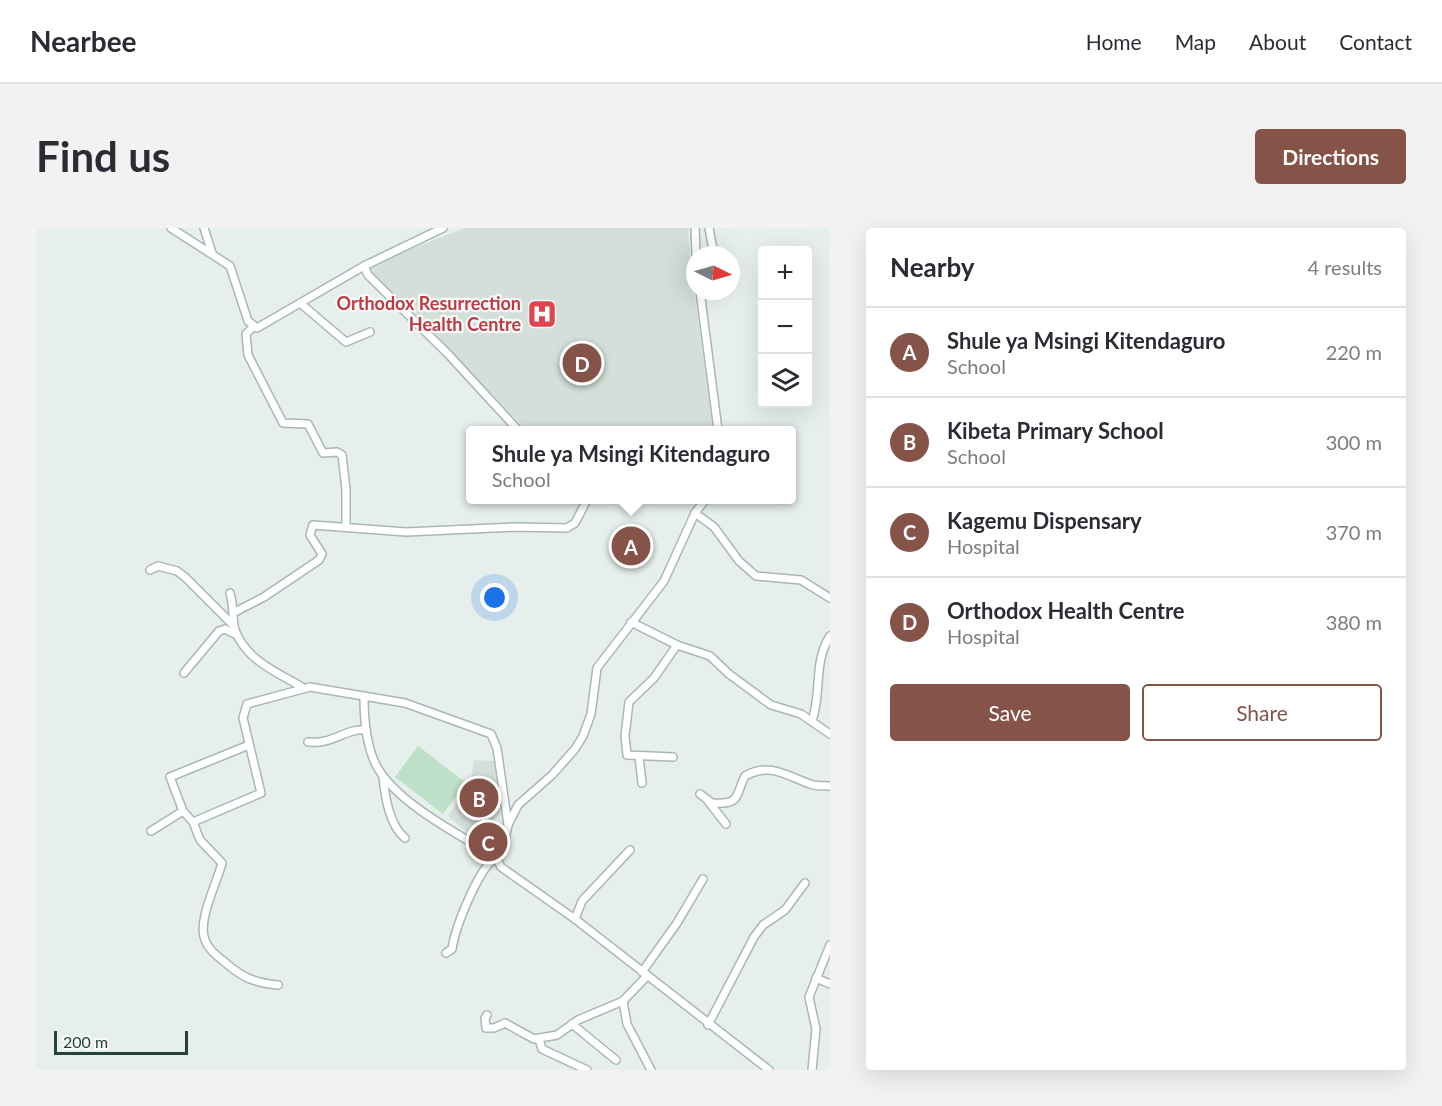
<!DOCTYPE html>
<html lang="en">
<head>
<meta charset="utf-8">
<style>
	body { margin:0; font-family:Lato,sans-serif; background:#f2f2f3; color:#2b2b33 }
	.controls { position:absolute; right:18px; top:18px; display:grid; overflow:hidden; border-radius:6px; box-shadow:0 6px 24px #0002 }
	.controls button { width:54px; height:54px; display:grid; place-items:center; padding:0; border:0; border-bottom:2px solid #e1e1e2; background:#fff; color:#2b2b33; font:30px sans-serif }
	.compass { position:absolute; left:650px; top:18px; width:54px; height:54px; border-radius:50%; background:#fff; box-shadow:0 6px 24px #0002; rotate:95deg }
	.scale { position:absolute; left:18px; bottom:15px; width:134px; box-sizing:border-box; padding-left:6px; border:3px solid #24423a; border-top:0; font-size:16px; line-height:21px; white-space:nowrap; color:#24423a; -webkit-text-stroke:4px #f7fbf9; paint-order:stroke }
	.you { position:absolute; left:459px; top:370px; width:21px; height:21px; margin:-15px; border:4px solid #fff; border-radius:50%; background:#1a73e8; box-shadow:0 0 0 9px #1a73e833 }
	.badge { display:grid; place-items:center; width:39px; height:39px; border-radius:50%; background:#855347; color:#fff; font-size:20px; font-weight:700 }
	.pin { position:absolute; translate:-50% -50%; border:3px solid #fff; box-shadow:0 2px 6px #0006 }
	.popup { position:absolute; left:430px; top:198px; width:330px; height:78px; box-sizing:border-box; display:grid; place-content:center; border-radius:6px; background:#fff; filter:drop-shadow(0 2px 4px #0005); font-size:20px; white-space:nowrap; color:#7c7c81 }
	.popup b { font-size:22px; color:#2b2b33 }
	.popup::after { content:''; position:absolute; left:50%; top:100%; margin-left:-12px; border:12px solid transparent; border-top-color:#fff }
	.list { margin:0; padding:0; list-style:none }
	h2 { display:flex; justify-content:space-between; align-items:center; height:78px; margin:0; padding:0 24px; font-size:26px }
	h2 small { font-size:20px; font-weight:400; color:#7c7c81 }
	.list li { display:grid; grid-template-columns:39px 1fr auto; gap:18px; align-items:center; box-sizing:border-box; height:90px; padding:0 24px; border-top:2px solid #e1e1e2 }
	.list b { display:block; font-size:22px; white-space:nowrap }
	.list p { margin:0; font-size:20px; white-space:nowrap; color:#7c7c81 }
	.list em { font-size:20px; font-style:normal; color:#7c7c81 }
	.actions { display:flex; gap:12px; padding:18px 24px }
	.actions a { flex:1; padding:14px 0; border:2px solid #855347; border-radius:6px; text-align:center; font-size:21px; color:#855347 }
	.actions .main { background:#855347; color:#fff }
	.icon { flex:none; width:33px; height:33px; fill:none; stroke:currentColor; stroke-width:2; stroke-linecap:round; stroke-linejoin:round }
	.map { position:relative; flex:none; width:794px; height:842px; overflow:hidden; border-radius:6px }
	header { display:flex; align-items:center; gap:36px; box-sizing:border-box; height:84px; padding:0 30px; background:#fff; border-bottom:2px solid #e1e1e2 }
	header strong { font-size:28px }
	nav { display:flex; gap:33px; margin-inline-start:auto; font-size:21px }
	.intro { display:flex; align-items:center; justify-content:space-between; box-sizing:border-box; height:144px; padding:0 36px }
	h1 { margin:0; font-size:42px }
	.button { padding:15px 27px; border-radius:6px; background:#855347; color:#fff; font-size:21px; font-weight:700 }
	main { display:flex; gap:36px; padding:0 36px }
	aside { flex:1; background:#fff; border-radius:6px; box-shadow:0 6px 24px #0002 }
	.map>svg:first-child { display:block }
	.built { fill:#d4dfda }
	.green { fill:#bfe0c8 }
	.lines { fill:none; stroke-linecap:round; stroke-linejoin:round }
	.minor-casing { stroke:#a8b8b2; stroke-width:10 }
	.minor { stroke:#fff; stroke-width:7 }
	.labels { text-anchor:middle; stroke-width:4.5; stroke-linejoin:round; paint-order:stroke }
	.health-label { font-size:18px; font-weight:bold; fill:#be3a42; stroke:#f7fbf9; text-anchor:end }
</style>
</head>
<body>
<header>
<strong>Nearbee</strong>
<nav><a>Home</a><a>Map</a><a>About</a><a>Contact</a></nav>
</header>
<div class="intro"><h1>Find us</h1><a class="button">Directions</a></div>
<main>
<div class="map">
<svg width="794" height="842" viewBox="0 0 794 842">
	<rect width="100%" height="100%" fill="#e6efeb"/>
	<g class="built">
		<polygon points="429,0 652,0 654,32 677,202 491,202 329,39"/>
		<polygon points="438,532 458,533 464,586 437,609 412,588 435,553"/>
	</g>
	<polygon class="green" points="382,518 430,555 407,586 359,549"/>
	<g class="lines">
		<g class="minor-casing">
			<g id="minor">
				<polyline points="135,0 194,38 212,93 221,100 328,38 407,0"/>
				<polyline points="168,0 176,25"/>
				<polyline points="659,0 660,27"/>
				<polyline points="673,0 678,27"/>
				<polyline points="328,38 332,47 412,126 482,202"/>
				<polyline points="664,63 682,202"/>
				<polyline points="264,75 310,114 334,104"/>
				<polyline points="217,99 210,106 212,127 247,195 272,196 287,225 301,224 306,227 310,261 310,299"/>
				<polyline points="669,272 659,285 628,353 561,440 555,486 547,508 539,521 516,547 482,577 472,597 467,620 460,629 465,639 539,691 733,842"/>
				<polyline points="659,285 678,299 703,333 720,348 765,352 794,370"/>
				<polyline points="114,342 122,338 141,343 149,349 198,398"/>
				<path d="M 194,365 C 198,378 196,393 199,402 C 210,432 240,444 266,459"/>
				<polyline points="199,384 228,369 283,332 286,326 274,307 277,297 370,304 479,299 531,300 539,295 551,272"/>
				<polyline points="595,394 641,417 674,428 693,446 735,477 765,486 794,506"/>
				<polyline points="148,445 183,403 189,401 201,407"/>
				<path d="M 328,469 C 328,492 330,517 340,537 C 360,575 424,607 460,629 C 442,641 419,700 416,721 L 410,725"/>
				<path d="M 776,493 C 786,465 777,434 794,408"/>
				<path d="M 272,514 C 297,517 309,500 330,502"/>
				<polyline points="603,528 606,555"/>
				<polyline points="637,529 591,527 589,508 593,474 618,450 641,417"/>
				<path d="M 347,549 C 349,568 353,597 369,610"/>
				<path d="M 664,566 L 676,575 C 705,577 699,568 709,548 C 734,534 751,548 774,556 C 781,559 787,557 794,558"/>
				<polyline points="672,573 690,596"/>
				<polyline points="157,594 147,583 134,549 213,517"/>
				<polyline points="115,603 147,583"/>
				<polyline points="539,691 546,673 594,622"/>
				<polyline points="606,744 641,695 667,651"/>
				<polyline points="780,750 794,756"/>
				<path d="M 242,757 C 220,755 207,750 191,736 C 183,729 173,723 169,712 C 161,693 181,655 186,635 L 164,612 L 157,594 L 225,565 L 207,490 L 211,476 L 274,459 L 369,475 L 455,506 L 461,520 L 472,597"/>
				<polyline points="587,773 591,796 615,842"/>
				<polyline points="451,787 449,790 450,800 458,800 469,795 498,811 521,807 542,792 587,773 611,748"/>
				<polyline points="536,796 580,832"/>
				<polyline points="672,797 718,709 727,697 749,682 769,655"/>
				<polyline points="503,811 506,821 551,842"/>
				<polyline points="776,842 780,801 773,769 794,717"/>
			</g>
		</g>
		<use href="#minor" class="minor"/>
	</g>
	<defs>
		<g id="hospital-square" transform="scale(1.5)"><rect x="-9" y="-9" width="18" height="18" rx="4" fill="#e0444e" stroke="#f7fbf9"/><path d="M-5-5h3v3.5h4V-5h3V5h-3V1.5h-4V5h-3Z" fill="#fff"/></g>
	</defs>
	<g fill-rule="evenodd">
		<use href="#hospital-square" x="506" y="86"/>
	</g>
	<g class="labels">
		<g class="health-label">
			<text x="485" y="82">Orthodox Resurrection<tspan x="485" dy="21">Health Centre</tspan></text>
		</g>
	</g>
</svg>
<div class="controls">
<button>+</button>
<button>−</button>
<button><svg class="icon" aria-label="layers" viewBox="0 0 24 24"><path d="M12 4l9 5-9 5-9-5zM3 14l9 5 9-5"/></svg></button>
</div>
<svg class="compass" viewBox="-18 -18 36 36"><path d="M0-13l5 13h-10z" fill="#e53935"/><path d="M0 13l5-13h-10z" fill="#7c7c81"/></svg>
<div class="scale">200 m</div>
<div class="you"></div>
<div class="pin badge" style="left:595px;top:318px">A</div>
<div class="popup"><b>Shule ya Msingi Kitendaguro</b>School</div>
<div class="pin badge" style="left:443px;top:570px">B</div>
<div class="pin badge" style="left:452px;top:614px">C</div>
<div class="pin badge" style="left:546px;top:135px">D</div>
</div>
<aside>
<h2>Nearby<small>4 results</small></h2>
<ul class="list">
<li><span class="badge">A</span><div><b>Shule ya Msingi Kitendaguro</b><p>School</p></div><em>220 m</em></li>
<li><span class="badge">B</span><div><b>Kibeta Primary School</b><p>School</p></div><em>300 m</em></li>
<li><span class="badge">C</span><div><b>Kagemu Dispensary</b><p>Hospital</p></div><em>370 m</em></li>
<li><span class="badge">D</span><div><b>Orthodox Health Centre</b><p>Hospital</p></div><em>380 m</em></li>
</ul>
<div class="actions"><a class="main">Save</a><a>Share</a></div>
</aside>
</main>
</body>
</html>
